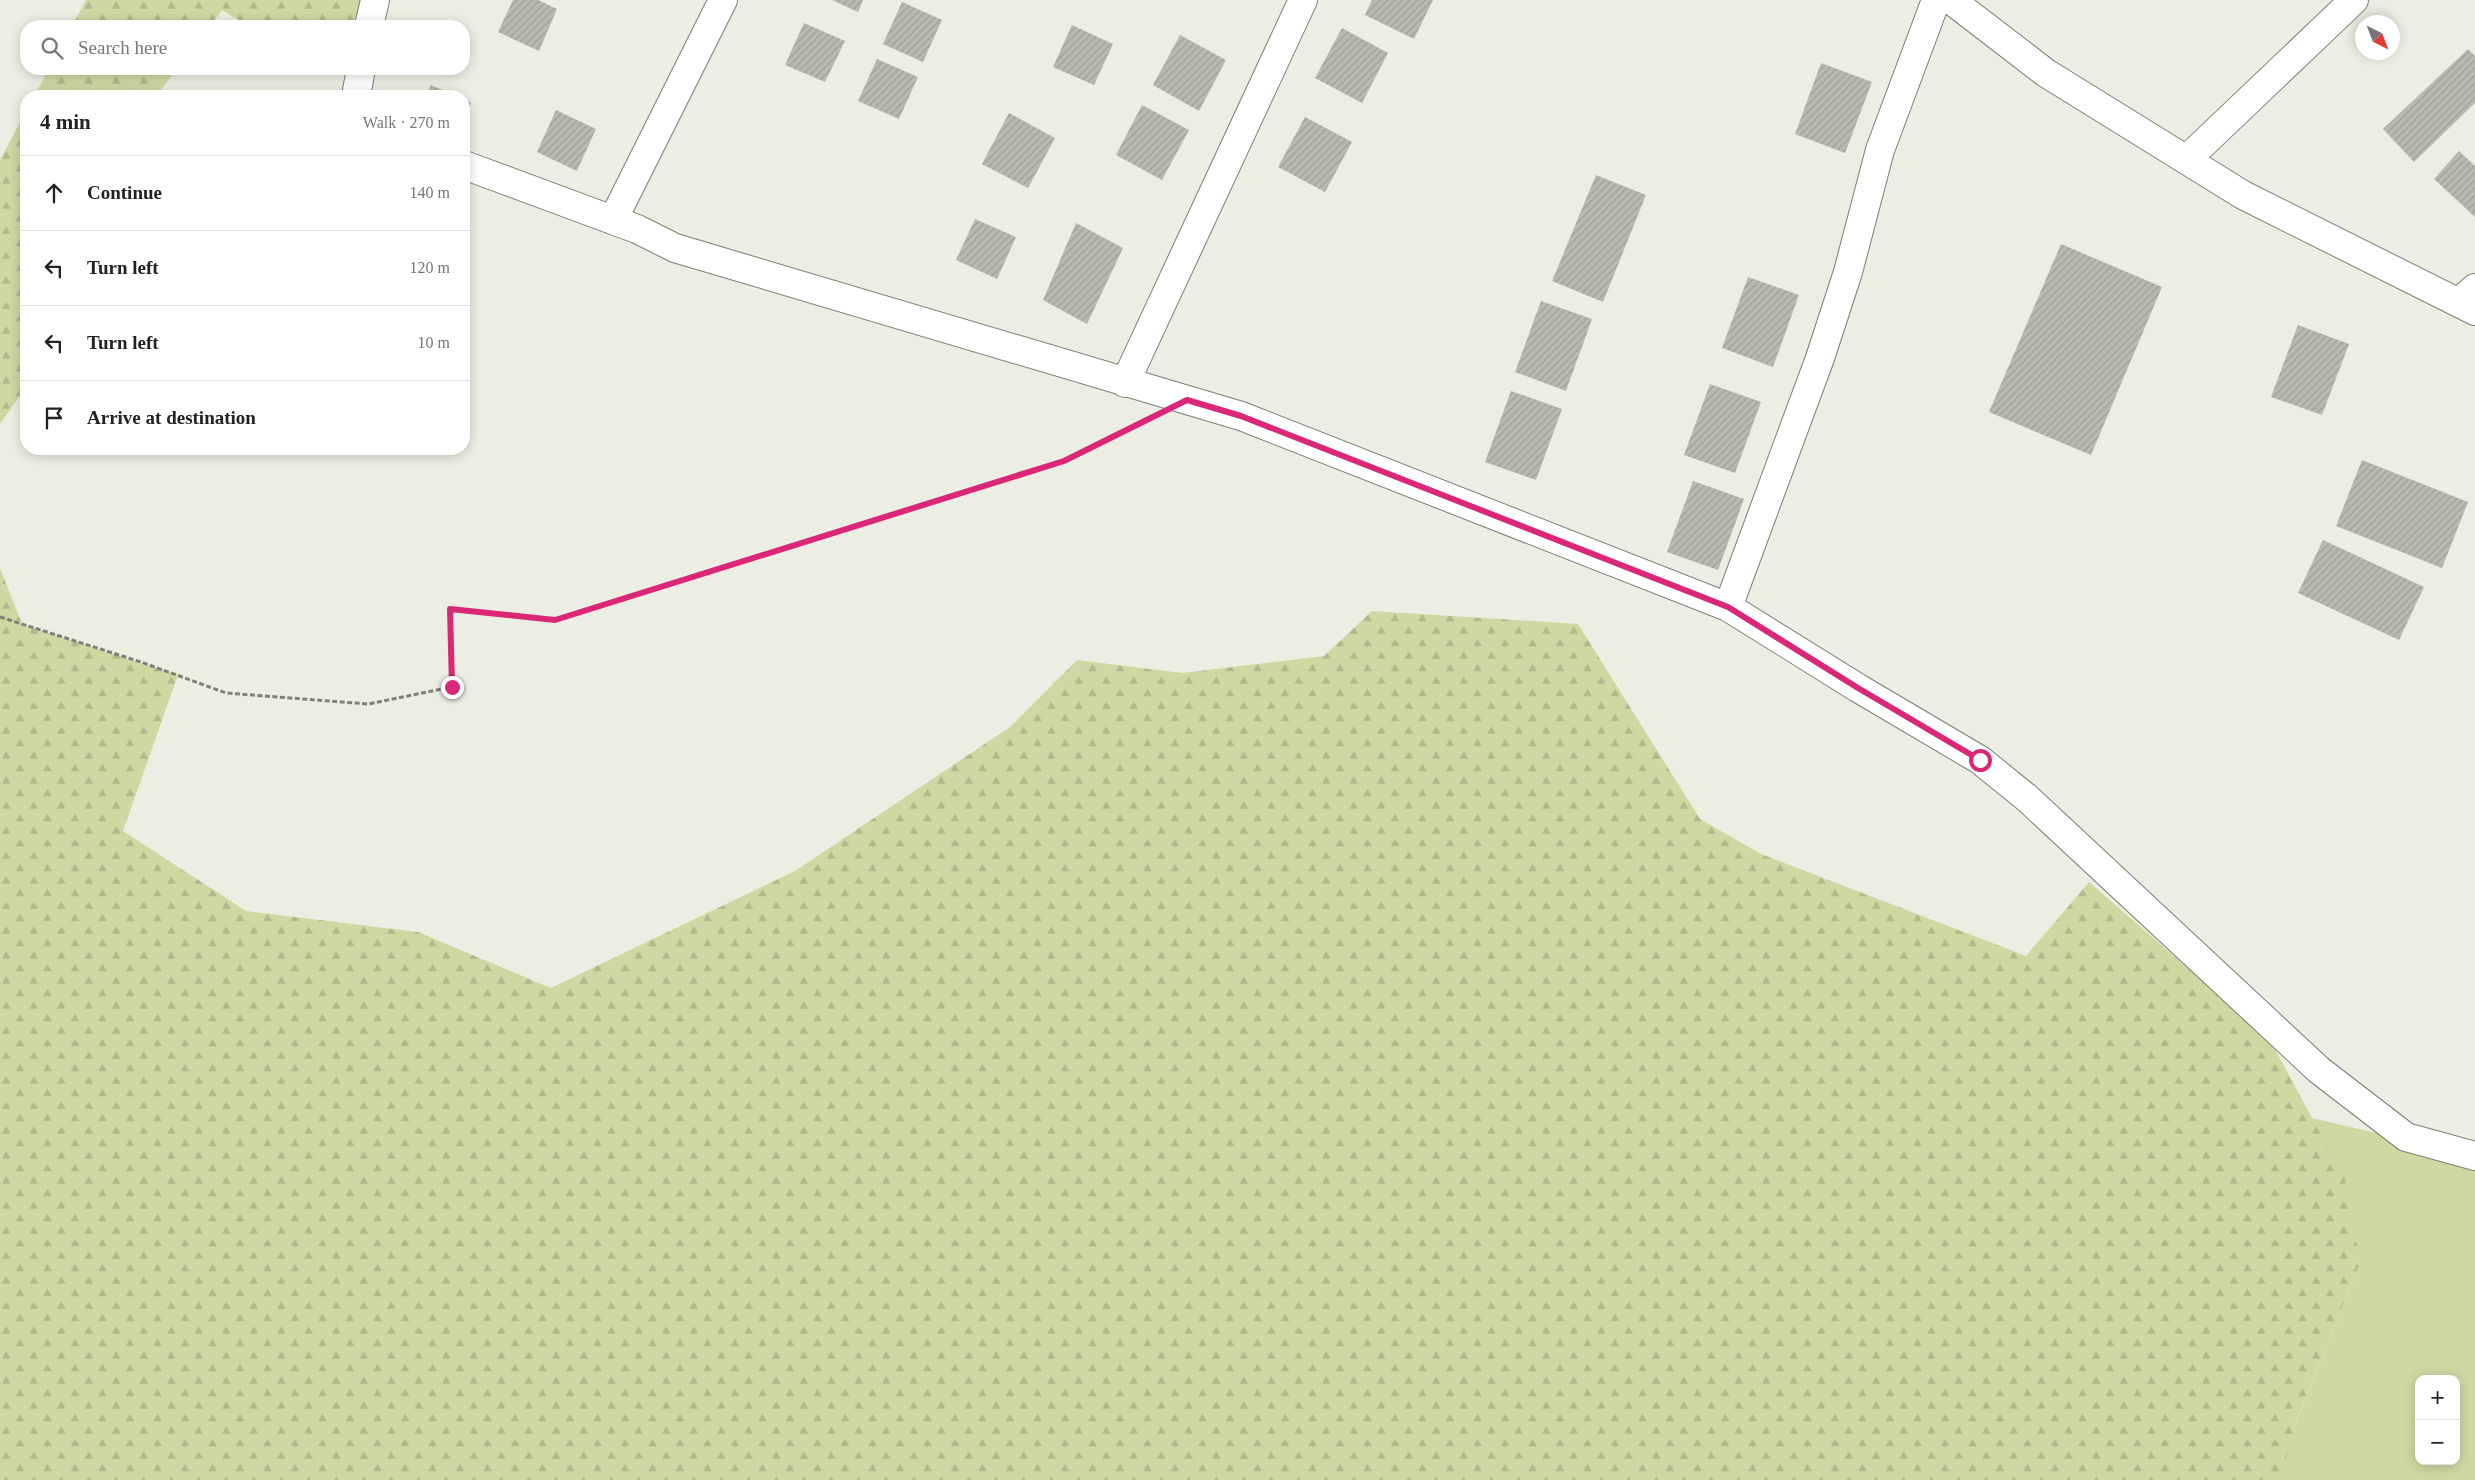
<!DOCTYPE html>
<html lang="en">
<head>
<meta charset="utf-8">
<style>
	body { margin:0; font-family:"Times New Roman",serif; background:#f6f6f6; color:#222 }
	.controls { position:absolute; right:15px; bottom:15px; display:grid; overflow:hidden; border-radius:10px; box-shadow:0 2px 12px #0003 }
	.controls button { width:45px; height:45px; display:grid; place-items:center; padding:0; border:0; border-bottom:1px solid #e0e0e0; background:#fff; color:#222; font:25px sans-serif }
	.compass { position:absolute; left:2355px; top:15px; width:45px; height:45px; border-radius:50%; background:#fff; box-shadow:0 2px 12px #0003; rotate:138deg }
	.stop { position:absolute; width:15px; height:15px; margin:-11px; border:4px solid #db2777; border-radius:50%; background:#fff }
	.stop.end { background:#db2777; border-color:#fff; box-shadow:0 1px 5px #0008 }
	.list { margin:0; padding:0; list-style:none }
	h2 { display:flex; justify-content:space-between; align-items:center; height:65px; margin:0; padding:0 20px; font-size:21px }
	h2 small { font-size:16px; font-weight:400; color:#767676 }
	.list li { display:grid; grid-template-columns:32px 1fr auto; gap:15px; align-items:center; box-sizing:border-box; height:75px; padding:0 20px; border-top:1px solid #e0e0e0 }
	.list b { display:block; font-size:19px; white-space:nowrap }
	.list em { font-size:16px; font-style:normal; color:#767676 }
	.icon { flex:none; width:28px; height:28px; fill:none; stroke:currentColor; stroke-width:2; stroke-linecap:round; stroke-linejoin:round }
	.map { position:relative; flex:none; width:2475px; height:1480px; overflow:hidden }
	.search { position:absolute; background:#fff; box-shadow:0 2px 12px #0003; left:20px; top:20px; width:450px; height:55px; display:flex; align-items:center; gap:12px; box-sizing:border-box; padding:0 18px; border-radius:20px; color:#767676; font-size:19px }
	.panel { position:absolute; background:#fff; box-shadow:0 2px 12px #0003; left:20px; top:90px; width:450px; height:365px; border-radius:20px }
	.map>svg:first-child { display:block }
	.green { fill:#d0d7a2; fill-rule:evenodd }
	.forest { fill:url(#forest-firs) }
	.building { fill:url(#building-hatch) }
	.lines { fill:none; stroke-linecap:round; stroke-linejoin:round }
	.minor-casing { stroke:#7c7e74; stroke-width:30 }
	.tertiary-casing { stroke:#7c7e74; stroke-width:30 }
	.path { stroke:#7f8079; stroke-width:3; stroke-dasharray:5 2.5; stroke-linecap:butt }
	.minor { stroke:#fff; stroke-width:28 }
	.tertiary { stroke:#fff; stroke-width:28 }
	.route { stroke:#db2777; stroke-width:6 }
</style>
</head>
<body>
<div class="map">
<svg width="2475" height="1480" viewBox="0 0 2475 1480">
	<defs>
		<pattern id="forest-firs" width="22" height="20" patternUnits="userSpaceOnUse" patternTransform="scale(1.25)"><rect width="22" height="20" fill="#d0d7a2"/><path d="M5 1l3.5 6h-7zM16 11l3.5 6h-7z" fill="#b2b88b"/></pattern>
		<pattern id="building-hatch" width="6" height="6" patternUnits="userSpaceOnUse" patternTransform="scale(1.25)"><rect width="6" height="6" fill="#b8baaf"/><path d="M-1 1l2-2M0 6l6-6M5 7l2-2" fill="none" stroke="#9e9f96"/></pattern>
	</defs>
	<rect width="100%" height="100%" fill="#eceee3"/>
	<path class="green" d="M 2312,1118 L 2475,1156 L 2475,1480 L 2273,1480 L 2360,1263 ZM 2419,1379 L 2456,1379 L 2456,1461 L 2419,1461 Z"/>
	<g class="forest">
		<polygon points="86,0 376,0 370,26 248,26 222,10 210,26 72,26"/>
		<polygon points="49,69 177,69 156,96 34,96"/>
		<polygon points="26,111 26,387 0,424 0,160"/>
		<polygon points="0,568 22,624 178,675 123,831 246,911 418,932 551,988 795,871 1010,727 1077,660 1182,673 1324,656 1372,611 1578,624 1700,819 1761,854 2026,956 2089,882 2270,1040 2345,1179 2360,1263 2295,1424 2281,1480 0,1480"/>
	</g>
	<g class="building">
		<polygon points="513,0 538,0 557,9 539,51 498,32"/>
		<polygon points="832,0 863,0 858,12"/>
		<polygon points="1372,0 1433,0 1414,39 1365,15"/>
		<polygon points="902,2 942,20 923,62 883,44"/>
		<polygon points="804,23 845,41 825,82 785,65"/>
		<polygon points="1072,25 1113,44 1094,85 1053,67"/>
		<polygon points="1342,28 1388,53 1362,103 1315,78"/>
		<polygon points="1180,35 1226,60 1199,111 1153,85"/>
		<polygon points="2468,49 2475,56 2475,103 2414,162 2383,129"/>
		<polygon points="877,59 918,77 899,119 858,101"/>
		<polygon points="1821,63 1872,82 1845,153 1795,134"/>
		<polygon points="431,85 456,96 426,96"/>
		<polygon points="464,100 471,103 464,119"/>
		<polygon points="1142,105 1189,130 1162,180 1116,155"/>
		<polygon points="556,110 596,129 577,171 537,152"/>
		<polygon points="1009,113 1055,138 1028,188 982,164"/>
		<polygon points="1305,117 1352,142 1325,192 1278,167"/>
		<polygon points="2459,151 2475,166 2475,217 2434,179"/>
		<polygon points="1596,175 1646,195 1603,302 1552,281"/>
		<polygon points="975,219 1016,237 997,279 956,260"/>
		<polygon points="1076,223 1123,248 1087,324 1043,300"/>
		<polygon points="2061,244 2162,287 2091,455 1989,412"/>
		<polygon points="1748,277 1799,295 1773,367 1722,348"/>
		<polygon points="1541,301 1592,319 1566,391 1515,372"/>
		<polygon points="2298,325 2349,344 2322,415 2271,397"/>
		<polygon points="1710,384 1761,402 1735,473 1684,455"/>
		<polygon points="1511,391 1562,409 1536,480 1485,462"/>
		<polygon points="2362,460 2468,502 2442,568 2336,526"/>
		<polygon points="1693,481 1744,499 1718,570 1667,552"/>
		<polygon points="2323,540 2424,587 2399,640 2298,593"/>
	</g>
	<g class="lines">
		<g class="minor-casing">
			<g id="minor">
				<polyline points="369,26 375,0"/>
				<polyline points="356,96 361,69"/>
				<polyline points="2187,159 2354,0"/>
				<polyline points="464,165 637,229 675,248 1241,416 1728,607 1858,688 1980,760 2027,798 2319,1070 2406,1137 2475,1156"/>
				<polyline points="613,220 723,0"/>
				<polyline points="2459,302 2475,288"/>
				<polyline points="1125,383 1303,0"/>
				<polyline points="1728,607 1820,358 1848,272 1880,150 1936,0"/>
			</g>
		</g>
		<g class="tertiary-casing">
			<polyline id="tertiary" points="1951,0 2046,73 2243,195 2475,311"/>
		</g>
		<polyline class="path" points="0,617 141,662 226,693 368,704 452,687 450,609 555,620 1064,461 1140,424"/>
		<use href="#minor" class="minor"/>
		<use href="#tertiary" class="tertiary"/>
	</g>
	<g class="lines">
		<polyline class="route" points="452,687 450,609 555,620 1064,461 1187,400 1241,416 1728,607 1858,688 1980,760"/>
	</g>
</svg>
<div class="controls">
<button>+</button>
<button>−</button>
</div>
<svg class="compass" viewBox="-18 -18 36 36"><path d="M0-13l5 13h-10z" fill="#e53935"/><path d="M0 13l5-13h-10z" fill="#767676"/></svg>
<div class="stop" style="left:1980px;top:760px"></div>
<div class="stop end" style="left:452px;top:687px"></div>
<div class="search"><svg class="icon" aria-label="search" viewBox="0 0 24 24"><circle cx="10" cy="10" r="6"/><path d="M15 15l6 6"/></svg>Search here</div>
<section class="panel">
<h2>4 min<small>Walk · 270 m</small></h2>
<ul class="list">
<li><svg class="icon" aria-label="ahead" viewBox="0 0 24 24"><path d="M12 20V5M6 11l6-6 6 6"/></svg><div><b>Continue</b></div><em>140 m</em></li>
<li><svg class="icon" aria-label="left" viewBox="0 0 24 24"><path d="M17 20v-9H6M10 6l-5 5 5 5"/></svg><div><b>Turn left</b></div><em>120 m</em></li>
<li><svg class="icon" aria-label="left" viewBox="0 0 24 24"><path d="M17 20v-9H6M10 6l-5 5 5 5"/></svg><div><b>Turn left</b></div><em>10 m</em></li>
<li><svg class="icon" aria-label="arrive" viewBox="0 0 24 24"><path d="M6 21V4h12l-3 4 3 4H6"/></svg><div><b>Arrive at destination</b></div></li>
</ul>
</section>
</div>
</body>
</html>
